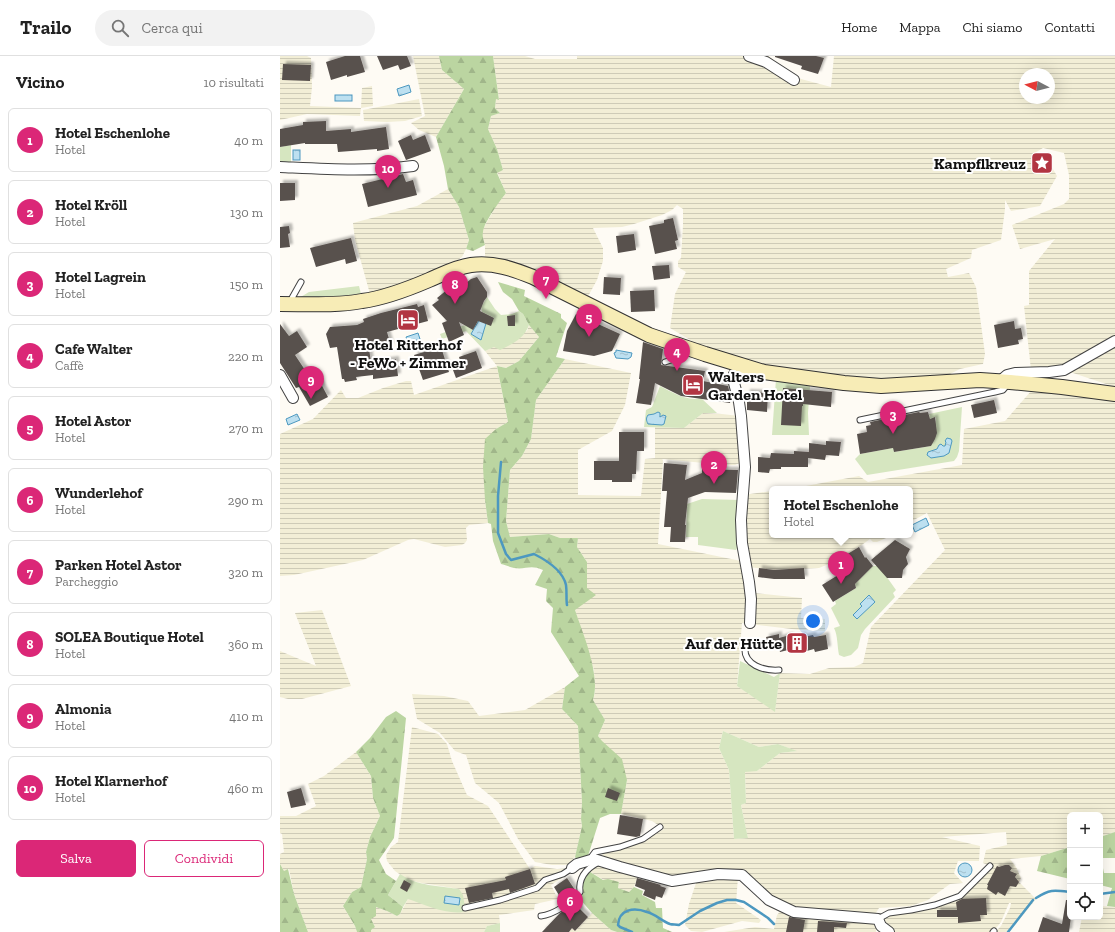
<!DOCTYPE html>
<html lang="it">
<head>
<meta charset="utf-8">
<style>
	body { margin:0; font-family:"Zilla Slab",serif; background:#f2f2f2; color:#222 }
	.controls { position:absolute; right:12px; bottom:12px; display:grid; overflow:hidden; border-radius:6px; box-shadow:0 4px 16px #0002 }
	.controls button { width:36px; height:36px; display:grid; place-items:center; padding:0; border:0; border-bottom:1px solid #e0e0e0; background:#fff; color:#222; font:20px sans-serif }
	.compass { position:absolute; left:739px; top:12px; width:36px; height:36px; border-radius:50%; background:#fff; box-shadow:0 4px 16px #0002; rotate:277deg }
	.you { position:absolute; left:533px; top:565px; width:14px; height:14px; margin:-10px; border:3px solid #fff; border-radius:50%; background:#1a73e8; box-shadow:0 0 0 6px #1a73e833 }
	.badge { display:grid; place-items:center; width:26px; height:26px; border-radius:50%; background:#db2777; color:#fff; font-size:13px; font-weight:700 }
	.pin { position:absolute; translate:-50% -33px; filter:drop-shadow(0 1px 2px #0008) }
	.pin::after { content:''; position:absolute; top:21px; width:14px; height:12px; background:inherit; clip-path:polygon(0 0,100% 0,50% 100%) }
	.popup { position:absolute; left:489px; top:430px; width:144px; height:52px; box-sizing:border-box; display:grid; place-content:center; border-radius:6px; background:#fff; filter:drop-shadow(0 1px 3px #0005); font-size:13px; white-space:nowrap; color:#767676 }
	.popup b { font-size:15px; color:#222 }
	.popup::after { content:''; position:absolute; left:50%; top:100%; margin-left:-8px; border:8px solid transparent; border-top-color:#fff }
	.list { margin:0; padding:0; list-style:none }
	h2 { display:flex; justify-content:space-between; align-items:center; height:52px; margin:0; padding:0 16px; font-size:17px }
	h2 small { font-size:13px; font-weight:400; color:#767676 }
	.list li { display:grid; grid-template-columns:26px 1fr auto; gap:12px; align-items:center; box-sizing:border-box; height:64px; margin:0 8px 8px; padding:0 8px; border:1px solid #e0e0e0; border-radius:6px }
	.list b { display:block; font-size:15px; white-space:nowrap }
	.list p { margin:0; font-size:13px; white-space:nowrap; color:#767676 }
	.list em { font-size:13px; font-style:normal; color:#767676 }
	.actions { display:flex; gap:8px; padding:12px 16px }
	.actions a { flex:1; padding:9px 0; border:1px solid #db2777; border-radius:6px; text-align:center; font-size:14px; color:#db2777 }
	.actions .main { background:#db2777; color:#fff }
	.icon { flex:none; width:22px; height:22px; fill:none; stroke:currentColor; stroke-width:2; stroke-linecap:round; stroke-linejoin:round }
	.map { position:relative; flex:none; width:835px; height:876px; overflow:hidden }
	header { display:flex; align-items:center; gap:24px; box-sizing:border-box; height:56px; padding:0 20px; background:#fff; border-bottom:1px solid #e0e0e0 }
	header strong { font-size:19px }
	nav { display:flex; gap:22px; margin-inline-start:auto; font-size:14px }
	.search { width:280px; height:36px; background:#f2f2f2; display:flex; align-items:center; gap:10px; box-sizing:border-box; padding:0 14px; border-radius:22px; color:#767676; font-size:15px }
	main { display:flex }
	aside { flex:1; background:#fff }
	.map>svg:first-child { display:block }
	.farmland { fill:url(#farmland-rules); fill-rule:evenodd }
	.green { fill:#d6e6c0 }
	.forest { fill:url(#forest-firs) }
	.water { fill:url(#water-ripples); stroke:#4c98c0 }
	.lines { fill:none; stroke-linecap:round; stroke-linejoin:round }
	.stream { stroke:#4c98c0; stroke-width:2.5 }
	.building { fill:#58514d; filter:url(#shadow) }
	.lane-casing { stroke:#434343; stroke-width:7 }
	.street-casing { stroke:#434343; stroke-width:12 }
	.secondary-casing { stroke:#323232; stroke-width:16 }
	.lane { stroke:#fff; stroke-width:5 }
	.street { stroke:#fff; stroke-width:10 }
	.secondary { stroke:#f7ecb6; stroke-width:14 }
	.labels { text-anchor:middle; stroke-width:4; stroke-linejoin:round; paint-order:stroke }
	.poi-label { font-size:16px; font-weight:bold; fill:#101010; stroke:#fff; text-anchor:end }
</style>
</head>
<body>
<header>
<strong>Trailo</strong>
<div class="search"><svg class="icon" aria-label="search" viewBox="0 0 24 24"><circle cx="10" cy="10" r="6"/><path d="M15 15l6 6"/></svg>Cerca qui</div>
<nav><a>Home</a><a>Mappa</a><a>Chi siamo</a><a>Contatti</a></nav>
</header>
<main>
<aside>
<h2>Vicino<small>10 risultati</small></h2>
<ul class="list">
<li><span class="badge">1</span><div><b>Hotel Eschenlohe</b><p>Hotel</p></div><em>40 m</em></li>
<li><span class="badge">2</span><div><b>Hotel Kröll</b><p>Hotel</p></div><em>130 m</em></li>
<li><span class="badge">3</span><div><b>Hotel Lagrein</b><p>Hotel</p></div><em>150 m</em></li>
<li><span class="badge">4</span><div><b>Cafe Walter</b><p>Caffè</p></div><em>220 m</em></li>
<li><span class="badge">5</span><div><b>Hotel Astor</b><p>Hotel</p></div><em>270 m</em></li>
<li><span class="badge">6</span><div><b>Wunderlehof</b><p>Hotel</p></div><em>290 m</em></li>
<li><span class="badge">7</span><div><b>Parken Hotel Astor</b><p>Parcheggio</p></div><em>320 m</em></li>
<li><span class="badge">8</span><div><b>SOLEA Boutique Hotel</b><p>Hotel</p></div><em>360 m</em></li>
<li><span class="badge">9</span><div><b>Almonia</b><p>Hotel</p></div><em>410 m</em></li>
<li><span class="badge">10</span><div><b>Hotel Klarnerhof</b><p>Hotel</p></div><em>460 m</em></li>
</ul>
<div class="actions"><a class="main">Salva</a><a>Condividi</a></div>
</aside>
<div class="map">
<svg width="835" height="876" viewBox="0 0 835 876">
	<defs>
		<pattern id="farmland-rules" width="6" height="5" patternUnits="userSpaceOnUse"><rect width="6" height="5" fill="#f2eed6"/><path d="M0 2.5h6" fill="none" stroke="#cecbb7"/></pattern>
		<pattern id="forest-firs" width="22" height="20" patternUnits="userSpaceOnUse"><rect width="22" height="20" fill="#bbd5a1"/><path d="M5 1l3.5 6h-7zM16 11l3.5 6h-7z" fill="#a0b68a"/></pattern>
		<pattern id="water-ripples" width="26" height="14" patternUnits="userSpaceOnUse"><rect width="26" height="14" fill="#bde0f0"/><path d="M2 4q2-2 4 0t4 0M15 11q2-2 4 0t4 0" fill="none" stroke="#a1bfcd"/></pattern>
		<filter id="shadow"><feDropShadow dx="3" dy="-3" stdDeviation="1" flood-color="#0004"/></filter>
	</defs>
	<rect width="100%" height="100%" fill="#fefbf4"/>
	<g class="farmland">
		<polygon points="0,0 27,0 31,2 32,31 30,50 81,52 82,32 92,30 93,50 81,52 80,60 27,58 0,64"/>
		<polygon points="133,0 159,0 162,14 184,33 156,81 139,74 131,67 145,60"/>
		<path d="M 213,0 L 245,0 L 255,3 L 297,3 L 297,0 L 489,0 L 506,19 L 551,31 L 554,0 L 835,0 L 835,282 L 782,311 L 751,314 L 744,250 L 749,249 L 749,215 L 775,183 L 740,193 L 732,169 L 784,148 L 789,143 L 789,119 L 784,97 L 763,92 L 753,98 L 758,112 L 770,108 L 777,120 L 760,150 L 731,155 L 725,144 L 725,153 L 721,184 L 692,194 L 691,202 L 666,213 L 668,221 L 689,217 L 696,231 L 705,298 L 703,308 L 680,313 L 664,321 L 636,324 L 568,322 L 506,313 L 472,307 L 417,288 L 390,272 L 395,238 L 406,216 L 398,211 L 398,205 L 401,202 L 403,169 L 403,153 L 397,149 L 392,154 L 382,159 L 354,168 L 342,171 L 313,172 L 323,192 L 323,205 L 317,224 L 306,244 L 205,204 L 205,189 L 202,178 L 203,173 L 216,150 L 226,137 L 217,116 L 223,114 L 217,93 L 208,73 L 211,60 L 220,57 L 215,52 L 216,43 L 219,43 ZM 745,18 L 769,18 L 769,42 L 745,42 Z"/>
		<polygon points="139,43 142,60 125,65 107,66 84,65 83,54"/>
		<polygon points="168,133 179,151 189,184 186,193 182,201 173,208 131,226 90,238 75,184 73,167 137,150"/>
		<polygon points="249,269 259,281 239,305 226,312 217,310 228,366 216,373 205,444 208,467 189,469 186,472 187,484 185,487 182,489 165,491 134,483 128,484 83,504 14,519 0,520 0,378 33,363 61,334 66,342 78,342 103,332 126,325 131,325 134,339 217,310 205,295 247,275"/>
		<polygon points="835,285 835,331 784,314"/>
		<path d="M 285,303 L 351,317 L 345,349 L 332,375 L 298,394 L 298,439 L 361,440 L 365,403 L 375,402 L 375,371 L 404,372 L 423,357 L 442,358 L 459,360 L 460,407 L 455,409 L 445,409 L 382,403 L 383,404 L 378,488 L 461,505 L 465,536 L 522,542 L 521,562 L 545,563 L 545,575 L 520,574 L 462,567 L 457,630 L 495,655 L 500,617 L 530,618 L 549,612 L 574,611 L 583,607 L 591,571 L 665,494 L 647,457 L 630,466 L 630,433 L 510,433 L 579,420 L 588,426 L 682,409 L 684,373 L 725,365 L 752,334 L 835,343 L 835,776 L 820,781 L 820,759 L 790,759 L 790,791 L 761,800 L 730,803 L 736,811 L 741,822 L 739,826 L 756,843 L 729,876 L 715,876 L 721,870 L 730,852 L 731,847 L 729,847 L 721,866 L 713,876 L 610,876 L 598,863 L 609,857 L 631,854 L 680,840 L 710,810 L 703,807 L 706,794 L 727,789 L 726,776 L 662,781 L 700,790 L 699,805 L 678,805 L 674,817 L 683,827 L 670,828 L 648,844 L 631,850 L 599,852 L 594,860 L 596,863 L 596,876 L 444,876 L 475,871 L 494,873 L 497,859 L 505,850 L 522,853 L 510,849 L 492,839 L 471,824 L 463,814 L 392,825 L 359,816 L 354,831 L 349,836 L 338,832 L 339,826 L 324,824 L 307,814 L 322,805 L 323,797 L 338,795 L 362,786 L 384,773 L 372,765 L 341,758 L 347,724 L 318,680 L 325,664 L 313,644 L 315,636 L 314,614 L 295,554 L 307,532 L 307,506 L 297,491 L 298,482 L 280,482 L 269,478 L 230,481 L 226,465 L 230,414 L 242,400 L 251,383 L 256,344 ZM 443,675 L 479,691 L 498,688 L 516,695 L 500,697 L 477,715 L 465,715 L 466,747 L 461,749 L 468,782 L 454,783 L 449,714 L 439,692 Z"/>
		<polygon points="492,435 492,479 613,479 597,486 593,486 590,483 579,491 556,505 539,512 494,514 468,511 463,439"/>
		<polygon points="42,554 71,630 22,643 8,643 0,641 0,595 36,610 15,557"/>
		<polygon points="285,631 282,653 298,670 302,746 301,763 302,770 295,801 287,809 272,809 255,806 238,783 219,747 195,727 186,699 175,695 160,677 137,663 132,638 164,640 188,645 199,660 245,654"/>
		<polygon points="132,671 158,678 167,688 172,705 187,739 208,750 250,813 255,810 277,813 292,812 293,815 271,829 278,843 255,848 254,854 219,859 220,867 207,870 204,876 91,876 90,874 95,871 91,863 96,851 107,855 117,860 120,858 128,843 179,833 142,827 128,824 115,815 107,805 106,799 111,791 118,786"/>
		<polygon points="76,696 91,720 93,742 100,760 90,781 86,796 87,803 81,831 72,836 63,850 75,870 77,876 28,876 14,838 9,813 4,815 0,808 0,798 4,796 2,778 0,777 0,760 16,760 36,750 28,728 44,720"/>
		<polygon points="458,821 456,847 481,864 479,867 462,865 422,876 411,875 405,869 409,848 417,824"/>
		<polygon points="820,850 835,851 835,876 799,876 802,861 820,861"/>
		<polygon points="312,857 331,874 337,876 289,876 292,872 295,875"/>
	</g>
	<g class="green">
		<polygon points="11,89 11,106 0,106 0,91"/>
		<polygon points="79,230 81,238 50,241 19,242 29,236"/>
		<path d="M 207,241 L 215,253 L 221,259 L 232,258 L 239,255 L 243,258 L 249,269 C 244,283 232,288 220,294 L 214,291 L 205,295 L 186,275 L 162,283 L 160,278 L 185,269 L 193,274 L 191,278 L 201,283 L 206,268 L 214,262 L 202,256 L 201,251 Z"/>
		<polygon points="496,323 530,330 528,357 529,379 492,379"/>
		<path d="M 380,330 C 392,336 407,346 421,342 L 437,357 L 423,357 L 404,372 L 364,371 L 366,354 L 372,351 Z"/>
		<polygon points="682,351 679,395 677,401 674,405 587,419 575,403 580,398 613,392 614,396 651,390 656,363 655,361 650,363 649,358"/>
		<polygon points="422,443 460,444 458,490 456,494 418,489 418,481 406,481 407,448"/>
		<path d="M 593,510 L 599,510 L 616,534 L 613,537 L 615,541 L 585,573 L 581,579 L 578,592 L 571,599 L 564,601 L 559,599 C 557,590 558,580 554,572 L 560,570 L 551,552 L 556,548 L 555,545 L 576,532 L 575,528 Z"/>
		<polygon points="460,605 494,621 500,617 495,656 457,630"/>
		<polygon points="443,675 479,691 498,688 517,695 500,697 477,715 465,716 466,747 461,749 468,782 454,783 449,714 439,692"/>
		<path d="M 120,818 C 137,830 159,830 179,833 L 183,839 L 185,852 L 183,856 C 167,859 143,848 128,843 L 123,851 L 108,839 Z"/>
		<polygon points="220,867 220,876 204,876 207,870"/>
	</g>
	<g class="forest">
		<path d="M 159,0 L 213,0 L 219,44 L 216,43 L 215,52 L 220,57 L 211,60 L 208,73 L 217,93 L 223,114 L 217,117 L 226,137 C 220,145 204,166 203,176 C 202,180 204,185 205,189 L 193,195 L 186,193 L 189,184 L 179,151 L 168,133 L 164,110 L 156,81 L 184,33 L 162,14 Z"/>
		<path d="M 218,226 L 245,234 L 244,240 L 281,258 L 281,262 L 287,267 L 276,301 L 285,303 L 256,344 L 251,383 L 242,400 L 230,414 L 226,465 L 230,481 L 269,478 L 280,482 L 298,482 L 297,491 L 307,506 L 307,532 L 316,539 L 295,554 C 303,578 321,619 313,644 L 325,664 L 318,680 L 322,685 L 342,703 L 347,724 L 341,758 L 330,758 L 320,762 L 308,800 L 297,804 L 295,801 L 302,770 L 301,763 L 302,746 L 298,670 L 282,653 L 285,631 L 299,620 L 271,576 L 273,552 L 266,545 L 267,533 L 255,529 L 263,514 C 250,508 246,514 234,512 C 230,511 225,509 221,508 L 213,485 L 211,468 L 208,467 L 205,444 L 203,411 L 205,383 L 216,373 L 228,366 L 217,310 L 226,312 L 239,305 L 259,281 L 249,269 L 243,258 L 239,255 L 232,243 L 223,236 Z"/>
		<polygon points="116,655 126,662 114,782 99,804 106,818 116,825 108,839 123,851 120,858 117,860 107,855 96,851 96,860 91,863 95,871 91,874 91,876 77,876 75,870 63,850 72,836 81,831 87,803 86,796 90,781 100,760 93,742 91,720 76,696 90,682 106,661"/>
		<polygon points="835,776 835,802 821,802 824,817 835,817 835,851 827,850 832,832 820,829 820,781"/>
		<polygon points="790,791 790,823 757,815 761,800"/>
		<polygon points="0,808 4,815 8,813 14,838 28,876 0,876"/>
		<polygon points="307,814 323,824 328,823 339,826 338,832 349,836 354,831 363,835 362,839 375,846 376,852 382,852 383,872 392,876 337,876 331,874 312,857 299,842 299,830"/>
	</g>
	<g class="water">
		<polygon points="129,29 131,36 119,40 117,33"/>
		<rect x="55" y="39" width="17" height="6"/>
		<rect x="13" y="94" width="7" height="10"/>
		<polygon points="201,261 207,264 201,284 191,278"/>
		<polygon points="138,277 140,283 128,287 126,281"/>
		<polygon points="336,294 352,297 351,301 348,303 336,302 334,297 336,296"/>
		<path d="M 378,356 L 380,357 L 380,361 L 383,359 L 386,360 L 384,368 L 382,369 L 368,368 C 366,364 366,362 368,359 L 374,358 Z"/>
		<polygon points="17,358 20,364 8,369 6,363"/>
		<polygon points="667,382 671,383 672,385 669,397 664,400 651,402 647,399 648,396 657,393 659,389 661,388 663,390 665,390 666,386 665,385"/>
		<polygon points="646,462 649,469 635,476 632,469"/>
		<polygon points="589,539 595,546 577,563 573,559 582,550 580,548"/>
		<circle cx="685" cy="814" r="7"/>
		<polygon points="165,840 180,842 179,849 164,847"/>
	</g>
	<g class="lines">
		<g class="stream">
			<path d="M 221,406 L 218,440 L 218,477 L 226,498 L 231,504 L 254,498 C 266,504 283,515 286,529 C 287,536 286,543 287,549"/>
			<polyline points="820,838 835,836"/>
			<path d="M 756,842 C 770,833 774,834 790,836"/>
			<path d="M 352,876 L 340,871 L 338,869 C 339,853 354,851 367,856 C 375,858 382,865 390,868 C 393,869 396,868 399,869 L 420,855 L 437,847 L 447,844 L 456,844 L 464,846 L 488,862 L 494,868"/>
			<polyline points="728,876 753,844"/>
		</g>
	</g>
	<g class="building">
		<polygon points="65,0 80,0 85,16 67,21 67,19 51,24 46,6"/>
		<polygon points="97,0 127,0 131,10 120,14 118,9 103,14"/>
		<polygon points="495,0 536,0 544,2 538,18 521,13 522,10 495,1"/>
		<polygon points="3,8 31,9 30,25 2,24"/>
		<polygon points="46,65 46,75 71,73 71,76 106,71 109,93 97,95 97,93 58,96 57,88 25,88 25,87 0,91 0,73 23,69 23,66"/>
		<polygon points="131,79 133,84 145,79 151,95 126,104 118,85"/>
		<polygon points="123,118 126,126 133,124 137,139 88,151 82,128"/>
		<polygon points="0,127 15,127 15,144 0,145"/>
		<polygon points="393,162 398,184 395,185 397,193 375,198 369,170 384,167 384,164"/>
		<polygon points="9,170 10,177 8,178 10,191 0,192 0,171"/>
		<polygon points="354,178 356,194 338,197 336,180"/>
		<polygon points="71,182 77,205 66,208 65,203 36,211 30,192"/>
		<polygon points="389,209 390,222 374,224 372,210"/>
		<polygon points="197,221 207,236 207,241 204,245 200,255 214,262 211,270 198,265 193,274 179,266 184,279 169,286 162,267 167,265 152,249 159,244 157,242 178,225 179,226 182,224 185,228 191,223"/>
		<polygon points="324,221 341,222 340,239 323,238"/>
		<polygon points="374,234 375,255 351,256 350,235"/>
		<polygon points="137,248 138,251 144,249 148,265 107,276 111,290 89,293 91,306 116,303 118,320 93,323 93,319 76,321 77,324 65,326 64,323 62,323 57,291 50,292 46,278 50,271 77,269 84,266 83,263 101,257"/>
		<polygon points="296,258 340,278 332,295 314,300 283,295 287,275"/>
		<polygon points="235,259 235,270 228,270 227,260"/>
		<polygon points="734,265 735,273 741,272 743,283 738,284 739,288 718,292 714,269"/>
		<polygon points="0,268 9,280 17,275 27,291 15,299 35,329 40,326 48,341 30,350 19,331 16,332 0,307"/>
		<polygon points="363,286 383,293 381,309 425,315 423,325 448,330 451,342 450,347 401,340 375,327 371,349 356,347 360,323 359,323"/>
		<polygon points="161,291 169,316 143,324 134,299"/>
		<polygon points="196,295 202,312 176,322 173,314 182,311 179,301"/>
		<polygon points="503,332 552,336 551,351 523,348 523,350 522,350 521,370 501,369"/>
		<polygon points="467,336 488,337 487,356 467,354"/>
		<polygon points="714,344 717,357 694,362 691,349"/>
		<polygon points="639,356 640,357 648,356 650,363 655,361 657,377 655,383 651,390 614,396 613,392 580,398 577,378 587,376 586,370 591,369 590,366"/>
		<polygon points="339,376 364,376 364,395 357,395 356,418 352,418 352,426 332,426 332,424 314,424 314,405 339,405"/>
		<polygon points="546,385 561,386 559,400 546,399 545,404 528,402 528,411 501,411 501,413 490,413 489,417 478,416 478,401 490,402 491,397 514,398 514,395 529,396 529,387 546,389"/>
		<polygon points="384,407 407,409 405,424 422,417 422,413 458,414 456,437 425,436 408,442 405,469 406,469 405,486 390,486 391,471 384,471 387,435 382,435"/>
		<polygon points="615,484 630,493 626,501 628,508 623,514 622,522 607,522 591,504"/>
		<polygon points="579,491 585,502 586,501 593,510 575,528 576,532 553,546 542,529 563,516 556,505"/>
		<polygon points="479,512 494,514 524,512 525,523 494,523 478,521"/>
		<polygon points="499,578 499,582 510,579 511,581 523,579 523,581 533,579 534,581 546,579 548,593 535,596 534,593 523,596 523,593 513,595 512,593 500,596 499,592 489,594 486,581"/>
		<polygon points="21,732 26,749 11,752 7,736"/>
		<polygon points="328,732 340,737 337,745 325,741"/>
		<polygon points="340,759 363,763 360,780 356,781 337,778"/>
		<polygon points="725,809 729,809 732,812 730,815 737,818 735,821 739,826 736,831 730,830 725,840 718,836 716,839 707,833 708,829 707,829 717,810 719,811"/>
		<polygon points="250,813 255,828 230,837 229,833 212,837 213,842 189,847 185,832 226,824 225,821"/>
		<polygon points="287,822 295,834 287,840 289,842 283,846 274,831"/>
		<polygon points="357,822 381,829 380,830 386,832 382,842 376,840 375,844 363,839 365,834 355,830"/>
		<polygon points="124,824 131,828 127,836 120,832"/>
		<polygon points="706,842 707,859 700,859 701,865 678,867 678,861 657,861 657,854 677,854 676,846 682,843"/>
		<polygon points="786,844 790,844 791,861 789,876 758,876 763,861 782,868"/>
		<polygon points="295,848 308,861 295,875 292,872 289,876 262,876 280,857"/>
		<polygon points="509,861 525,864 523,876 506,876"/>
		<polygon points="538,865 567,867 566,872 554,871 554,876 537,876"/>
	</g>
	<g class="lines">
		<g class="lane-casing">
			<g id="lane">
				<polyline points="12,247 12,242 21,226"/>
				<polyline points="385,306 400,301"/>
				<polyline points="454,318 469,319 475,318"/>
				<polyline points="580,364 715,336 723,334 728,328"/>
				<path d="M 465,591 C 463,609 484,615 499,614"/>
				<polyline points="314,803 312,800 315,796 340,791 363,783 380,771"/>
				<polyline points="185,852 220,844 257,832 265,824 283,818 292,812"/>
				<path d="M 261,860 C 272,859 294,846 300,836 C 298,821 307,812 319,806"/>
				<polyline points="598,863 609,857 631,854 655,849 680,840 710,810"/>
				<polyline points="713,876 714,875"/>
			</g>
		</g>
		<g class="street-casing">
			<g id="street">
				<polyline points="469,0 486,6 514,24"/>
				<path d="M 0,111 C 44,113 89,116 133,110"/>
				<polyline points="454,318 453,323 459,346 461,360 465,411 461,464 462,487 469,526 471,543 470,567"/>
				<polyline points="0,319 13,342"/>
				<polyline points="720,325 727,319 735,317 769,316 784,314 835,285"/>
				<polyline points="292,812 297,808 314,803 340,811 392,825 438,818 462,819 489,844 514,856 598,863 601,870 609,876"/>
			</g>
		</g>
		<g class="secondary-casing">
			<path id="secondary" d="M 0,248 C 27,248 55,250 82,245 C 105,242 128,233 149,224 C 163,218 176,211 191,209 C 214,206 233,213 253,221 L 369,279 L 425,298 L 484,316 L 564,327 L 601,330 L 700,324 L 730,326 L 782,331 L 835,338"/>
		</g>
		<use href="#lane" class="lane"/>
		<use href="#street" class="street"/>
		<use href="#secondary" class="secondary"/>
	</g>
	<defs>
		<g id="sight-square" transform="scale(1.15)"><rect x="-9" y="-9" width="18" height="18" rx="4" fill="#b23542" stroke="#fff"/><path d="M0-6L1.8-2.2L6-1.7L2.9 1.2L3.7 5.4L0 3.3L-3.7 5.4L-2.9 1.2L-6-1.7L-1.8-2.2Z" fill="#fff"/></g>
		<g id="hotel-square" transform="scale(1.15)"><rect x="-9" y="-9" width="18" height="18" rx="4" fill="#b23542" stroke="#fff"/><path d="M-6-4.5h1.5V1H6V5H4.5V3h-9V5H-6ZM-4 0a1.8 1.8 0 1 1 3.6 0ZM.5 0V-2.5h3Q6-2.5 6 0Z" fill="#fff"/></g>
		<g id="building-square" transform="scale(1.15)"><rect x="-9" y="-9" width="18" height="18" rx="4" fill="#b23542" stroke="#fff"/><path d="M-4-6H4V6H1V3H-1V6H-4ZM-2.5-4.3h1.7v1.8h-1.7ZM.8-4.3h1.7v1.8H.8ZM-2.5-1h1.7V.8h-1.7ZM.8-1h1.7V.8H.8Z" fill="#fff"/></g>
	</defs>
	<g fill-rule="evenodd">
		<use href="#sight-square" x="762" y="107"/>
		<use href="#hotel-square" x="128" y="264"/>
		<use href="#hotel-square" x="413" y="329"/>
		<use href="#building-square" x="517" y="587"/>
	</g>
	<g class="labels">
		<g class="poi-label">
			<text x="746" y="113">Kampflkreuz</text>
			<text x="128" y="294" text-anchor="middle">Hotel Ritterhof<tspan x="128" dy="18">- FeWo + Zimmer</tspan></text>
			<text x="428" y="326" text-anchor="start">Walters<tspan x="428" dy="18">Garden Hotel</tspan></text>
			<text x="502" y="593">Auf der Hütte</text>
		</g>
	</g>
</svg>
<div class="controls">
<button>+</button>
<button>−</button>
<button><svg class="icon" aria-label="locate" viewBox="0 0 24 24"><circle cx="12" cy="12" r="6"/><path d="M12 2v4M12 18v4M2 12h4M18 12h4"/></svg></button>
</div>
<svg class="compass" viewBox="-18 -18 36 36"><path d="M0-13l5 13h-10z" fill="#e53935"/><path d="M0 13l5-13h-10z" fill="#767676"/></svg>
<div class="you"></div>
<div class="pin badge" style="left:561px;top:528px">1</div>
<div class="popup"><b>Hotel Eschenlohe</b>Hotel</div>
<div class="pin badge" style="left:434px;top:428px">2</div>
<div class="pin badge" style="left:613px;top:378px">3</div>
<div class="pin badge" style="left:397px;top:315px">4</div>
<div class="pin badge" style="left:309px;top:281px">5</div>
<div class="pin badge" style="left:290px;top:865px">6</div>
<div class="pin badge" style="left:266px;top:243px">7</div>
<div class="pin badge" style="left:175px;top:248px">8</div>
<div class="pin badge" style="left:31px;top:343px">9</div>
<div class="pin badge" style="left:108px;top:132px">10</div>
</div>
</main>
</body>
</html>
